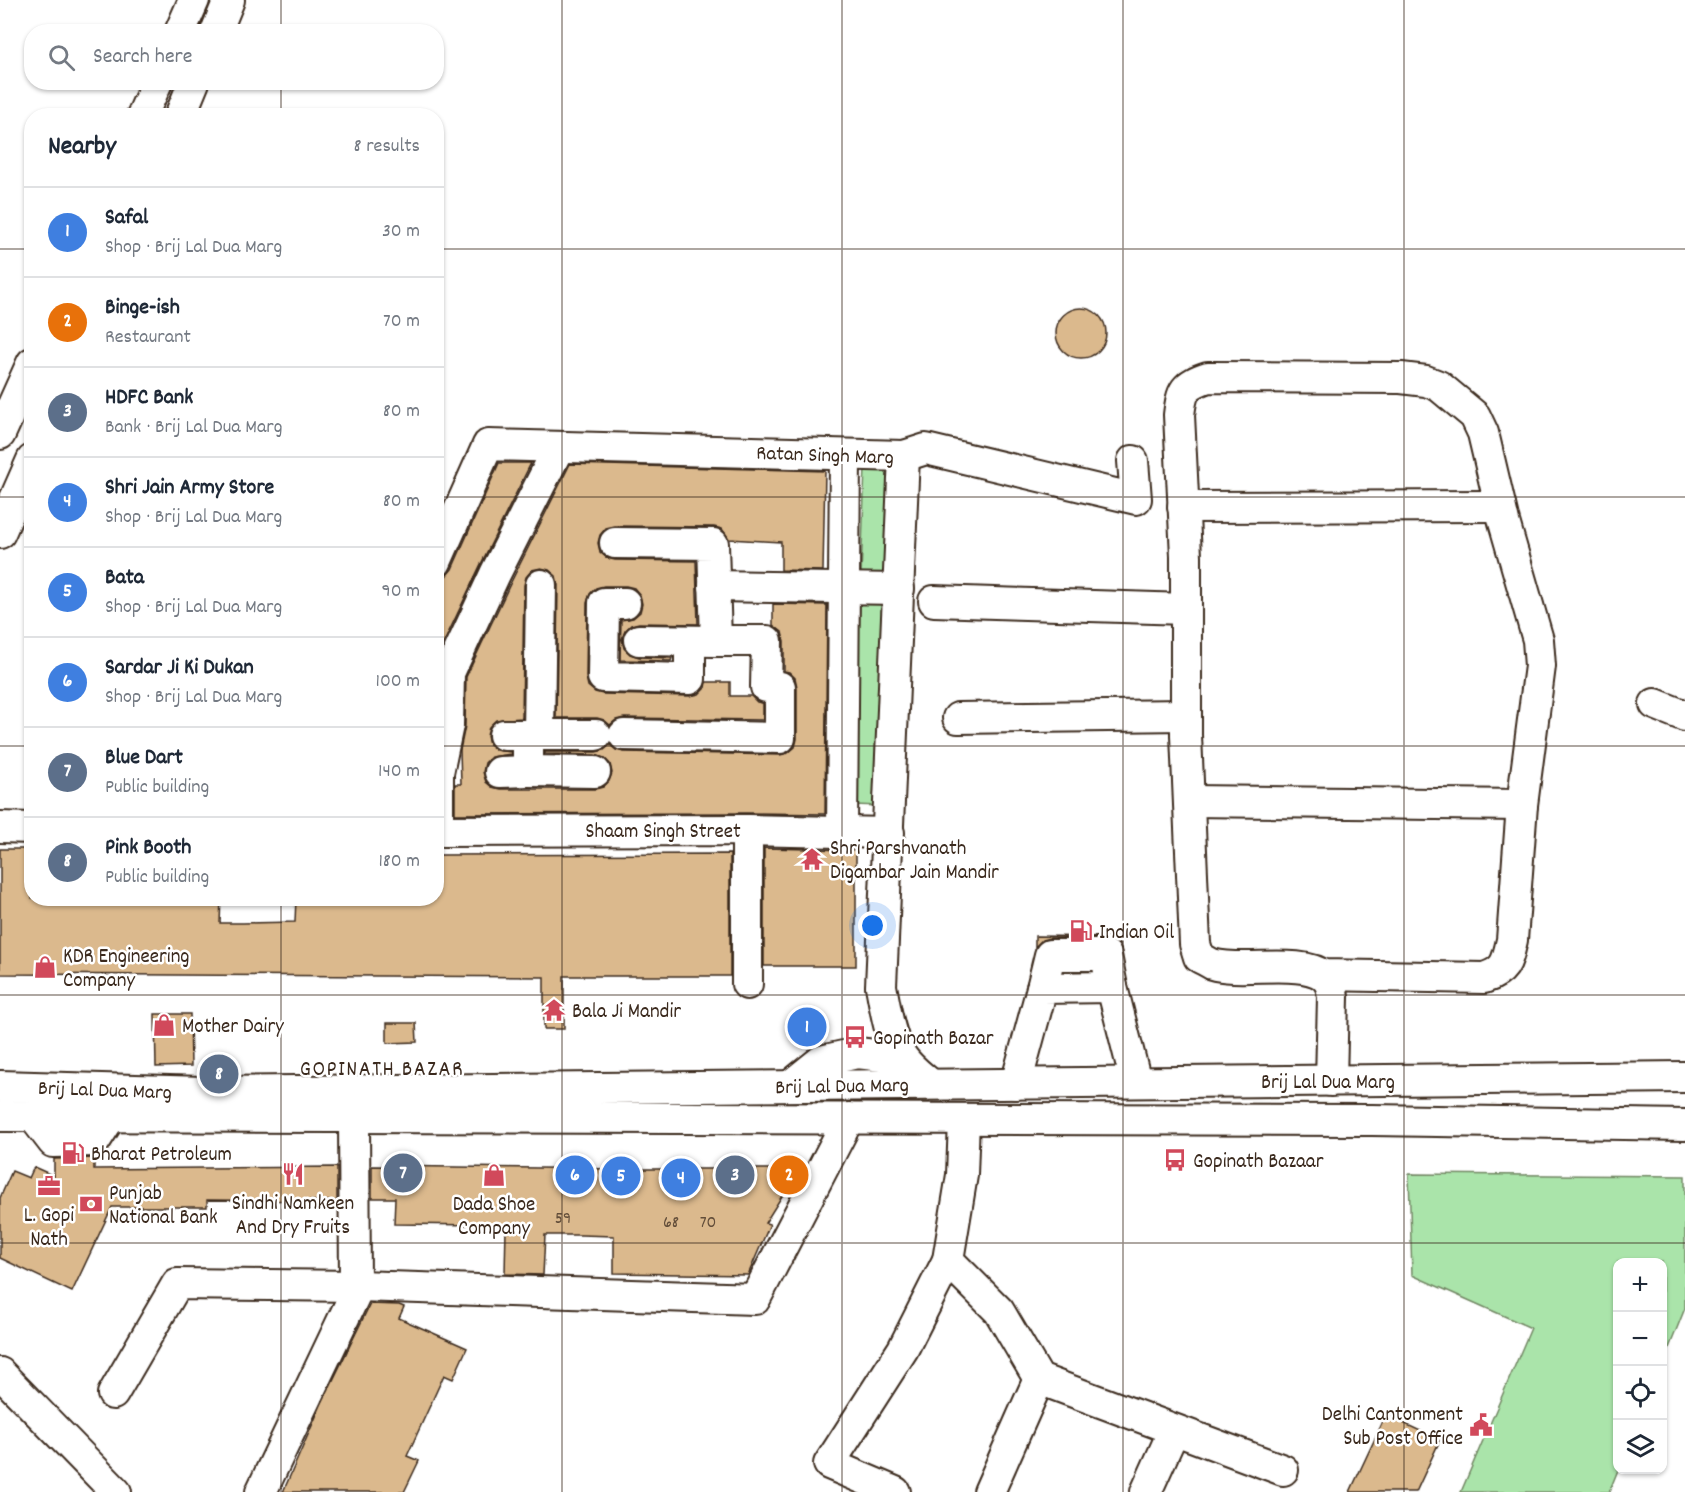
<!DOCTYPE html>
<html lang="en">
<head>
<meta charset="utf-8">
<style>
	body { margin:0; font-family:Dekko,sans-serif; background:#f2f2f3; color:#1f2937 }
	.controls { position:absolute; right:18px; bottom:18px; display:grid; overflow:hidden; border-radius:12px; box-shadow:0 2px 4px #0004 }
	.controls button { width:54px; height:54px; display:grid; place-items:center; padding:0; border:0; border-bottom:2px solid #e0e1e3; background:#fff; color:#1f2937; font:30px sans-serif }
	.you { position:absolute; left:873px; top:926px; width:21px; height:21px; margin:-15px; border:4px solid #fff; border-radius:50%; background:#1a73e8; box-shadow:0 0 0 9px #1a73e833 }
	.badge { display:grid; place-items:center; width:39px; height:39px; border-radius:50%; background:#d1495b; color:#fff; font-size:20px; font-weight:700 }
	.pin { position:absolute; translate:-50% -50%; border:3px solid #fff; box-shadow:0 2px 6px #0006 }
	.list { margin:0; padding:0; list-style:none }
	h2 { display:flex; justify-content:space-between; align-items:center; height:78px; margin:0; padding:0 24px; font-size:26px }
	h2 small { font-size:20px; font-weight:400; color:#747a83 }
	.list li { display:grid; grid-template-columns:39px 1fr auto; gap:18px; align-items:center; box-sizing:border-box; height:90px; padding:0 24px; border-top:2px solid #e0e1e3 }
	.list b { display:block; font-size:22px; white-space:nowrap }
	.list p { margin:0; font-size:20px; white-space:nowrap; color:#747a83 }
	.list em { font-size:20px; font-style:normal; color:#747a83 }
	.icon { flex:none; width:33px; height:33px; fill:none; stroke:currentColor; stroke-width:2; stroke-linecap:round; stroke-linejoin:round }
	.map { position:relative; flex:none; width:1685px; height:1492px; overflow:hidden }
	.search { position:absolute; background:#fff; box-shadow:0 2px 4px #0004; left:24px; top:24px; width:420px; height:66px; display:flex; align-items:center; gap:15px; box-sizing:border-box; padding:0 21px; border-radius:24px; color:#747a83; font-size:22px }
	.panel { position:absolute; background:#fff; box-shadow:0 2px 4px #0004; left:24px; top:108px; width:420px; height:798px; border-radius:24px }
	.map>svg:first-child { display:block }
	.green { fill:#aae4aa; stroke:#728764; stroke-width:1.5 }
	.building { fill:#dbb98d; stroke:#3b2a1e; stroke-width:1.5 }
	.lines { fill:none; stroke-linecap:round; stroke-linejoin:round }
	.minor-casing { stroke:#3b2a1e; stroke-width:34 }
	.minor { stroke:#fff; stroke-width:30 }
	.grid { fill:none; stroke:#3b2a1e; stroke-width:1.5; stroke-opacity:0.55 }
	.labels { text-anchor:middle; stroke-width:5; stroke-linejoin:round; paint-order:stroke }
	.number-label { font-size:18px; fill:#634e3a }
	.street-label { font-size:21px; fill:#3b2a1e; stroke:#fff }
	.poi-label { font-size:21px; fill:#3b2a1e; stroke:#fff; text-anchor:start }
	.neighbourhood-label { font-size:22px; letter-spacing:1.5px; fill:#3b2a1e; stroke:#fff }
</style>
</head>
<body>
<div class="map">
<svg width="1685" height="1492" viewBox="0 0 1685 1492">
	<rect width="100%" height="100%" fill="#fff"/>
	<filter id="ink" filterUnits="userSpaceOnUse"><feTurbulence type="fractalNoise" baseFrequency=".0167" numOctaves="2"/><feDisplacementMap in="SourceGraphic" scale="12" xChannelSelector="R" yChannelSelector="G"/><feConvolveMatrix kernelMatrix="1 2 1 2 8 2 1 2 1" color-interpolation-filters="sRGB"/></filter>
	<g filter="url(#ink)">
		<g class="green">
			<polygon points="865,467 896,468 891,578 861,577"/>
			<polygon points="860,602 886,602 881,806 854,805"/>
			<polygon points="1409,1174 1685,1176 1685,1308 1663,1363 1662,1262 1618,1262 1618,1470 1609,1492 1461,1492 1531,1328 1412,1275"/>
		</g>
		<g class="building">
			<circle cx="1081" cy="333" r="25"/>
			<polygon points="499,463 531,463 480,566 436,659 436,580 446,576 452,569"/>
			<polygon points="570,464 825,471 823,571 781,570 781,542 729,539 722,529 714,527 615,526 606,528 600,535 598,543 600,552 607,558 615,560 696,561 698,624 639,623 631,625 625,631 622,639 624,648 630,654 639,657 672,658 671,661 620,660 621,620 633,618 640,612 642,604 640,595 634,588 626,586 604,586 596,588 590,594 587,603 586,677 588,686 595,692 603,694 690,696 699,694 705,688 706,682 730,682 730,696 751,696 757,702 763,703 763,720 624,718 616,720 610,725 604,720 597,718 556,718 558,585 556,576 549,570 541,568 532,570 526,577 524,585 522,718 496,720 489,727 487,736 489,744 496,750 511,752 511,754 491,757 485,763 483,772 486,782 492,787 501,789 595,789 603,787 609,781 612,773 610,764 604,758 595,755 545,754 545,752 596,752 604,750 610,745 616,750 624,752 780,755 788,753 795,747 797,739 797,687 795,678 789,672 784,671 784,641 782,632 773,625 773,604 827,605 825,814 747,813 455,814 455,784 461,784 460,750 465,726 466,677 511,582"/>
			<polygon points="764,848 856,850 856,966 764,966"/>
			<polygon points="0,849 32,849 32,898 221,898 220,923 243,923 295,922 296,898 436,898 436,855 730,854 730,976 564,976 564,1029 544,1029 544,977 0,974"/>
			<polygon points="1035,936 1119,937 1119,944 1113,939 1106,938 1050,938 1042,940 1035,947"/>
			<polygon points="155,1014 190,1014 191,1066 156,1067"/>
			<polygon points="387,1023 416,1023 417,1042 387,1043"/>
			<polygon points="94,1158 94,1169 337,1167 337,1201 207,1200 207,1207 112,1207 72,1292 0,1258 0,1198 12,1171 29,1178 34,1167 54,1176 54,1159"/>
			<polygon points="372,1166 615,1169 799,1169 765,1223 770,1224 748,1275 614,1273 614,1236 581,1235 545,1235 543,1275 505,1274 506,1228 484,1228 484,1225 394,1224 395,1198 372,1198"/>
			<polygon points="370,1304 399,1305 404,1307 399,1318 467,1348 453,1379 444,1375 407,1456 419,1461 404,1492 283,1492 321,1405"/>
			<polygon points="1386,1415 1440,1440 1416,1492 1350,1492"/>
		</g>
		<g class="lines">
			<g class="minor-casing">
				<g id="minor">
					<polyline points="180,32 194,0"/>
					<polyline points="216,32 229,0"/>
					<polyline points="142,116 157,82"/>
					<polyline points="180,116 194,82"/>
					<polyline points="0,434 32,363"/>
					<path d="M 904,456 L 881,986 C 885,1006 890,1042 903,1058 C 910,1068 921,1076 930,1084"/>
					<polyline points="1183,507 1500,506"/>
					<polyline points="0,533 32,460"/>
					<polyline points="615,543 713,544 716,641 639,640"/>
					<polyline points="436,562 488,445 904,456 926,449 1136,499 1133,461"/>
					<polyline points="714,586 899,589"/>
					<polyline points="934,601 1186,609"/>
					<polyline points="625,603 604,603 603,677 690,679 690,641"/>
					<polyline points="1655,704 1685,716"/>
					<polyline points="958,718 1186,715"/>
					<polyline points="504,735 528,735"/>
					<polyline points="539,735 541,585"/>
					<polyline points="624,735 780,738 780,687 766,687 767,641 716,641"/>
					<polyline points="500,772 528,771"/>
					<polyline points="595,772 528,771 528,735 596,735"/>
					<polyline points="1189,801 1522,805"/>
					<polyline points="0,827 32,828"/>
					<polyline points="747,830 747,984"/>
					<polyline points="436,831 747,830 889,833"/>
					<polyline points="438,831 438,773 448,725 449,673 495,574 559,447"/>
					<polyline points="842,832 845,455"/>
					<path d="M 1323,975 L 1484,978 C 1506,971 1507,962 1512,940 L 1522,805 L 1540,666 L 1538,640 L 1504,522 L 1483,433 L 1475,416 L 1439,386 L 1426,381 L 1401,378 L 1208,377 C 1184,385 1182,390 1179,415 L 1186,556 L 1186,735 L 1195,944 L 1199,957 C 1203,959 1208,962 1212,964 C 1241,973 1302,958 1324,976 C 1331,982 1332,989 1333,997 L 1331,1081"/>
					<polyline points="1042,988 1050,955 1106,955 1112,987"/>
					<polyline points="1016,1084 1042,988 1112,987 1136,1082"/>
					<polyline points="0,1086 203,1092 1685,1077"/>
					<polyline points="790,1086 821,1061 857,1053 902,1058"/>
					<polyline points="0,1116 1372,1120 1685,1125"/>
					<polyline points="33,1116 53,1142 95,1141 111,1116"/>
					<polyline points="354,1118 355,1286"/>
					<polyline points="964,1119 962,1175 948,1260 999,1311 1039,1379 1283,1470"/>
					<polyline points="0,1373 116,1492"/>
					<polyline points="113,1394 177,1284 359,1286 755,1299 849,1118"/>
					<polyline points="261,1492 359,1286"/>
					<polyline points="895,1492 829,1464 903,1349 948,1260"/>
					<polyline points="989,1492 1039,1379"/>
					<polyline points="1146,1492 1174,1430"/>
				</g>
			</g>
			<use href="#minor" class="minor"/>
		</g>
	</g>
	<path class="grid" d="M 281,0 L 281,32M 562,0 L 562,1492M 842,0 L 842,1492M 1123,0 L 1123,1492M 1404,0 L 1404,1492M 281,82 L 281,116M 0,249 L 32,249M 436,249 L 1685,249M 0,497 L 32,497M 436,497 L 1685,497M 0,746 L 32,746M 436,746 L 1685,746M 281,898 L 281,1492M 0,995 L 1685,995M 0,1243 L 1685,1243"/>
	<defs>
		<g id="temple-bare" transform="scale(1.8)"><path d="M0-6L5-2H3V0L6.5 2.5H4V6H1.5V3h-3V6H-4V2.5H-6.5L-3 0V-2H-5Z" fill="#d1495b" stroke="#fff" stroke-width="2.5" paint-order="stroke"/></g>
		<g id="fuel-bare" transform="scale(1.8)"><path d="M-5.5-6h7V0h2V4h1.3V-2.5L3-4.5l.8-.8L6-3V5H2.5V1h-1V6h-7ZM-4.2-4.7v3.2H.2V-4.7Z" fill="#d1495b" stroke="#fff" stroke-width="2.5" paint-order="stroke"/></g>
		<g id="shop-bare" transform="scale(1.8)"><path d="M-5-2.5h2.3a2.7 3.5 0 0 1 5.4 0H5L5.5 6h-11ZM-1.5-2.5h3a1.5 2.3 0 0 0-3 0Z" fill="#d1495b" stroke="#fff" stroke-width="2.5" paint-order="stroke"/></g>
		<g id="bus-bare" transform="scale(1.8)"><path d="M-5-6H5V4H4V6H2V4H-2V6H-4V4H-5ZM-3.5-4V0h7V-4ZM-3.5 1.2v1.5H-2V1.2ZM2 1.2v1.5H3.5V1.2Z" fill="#d1495b" stroke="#fff" stroke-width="2.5" paint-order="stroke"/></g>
		<g id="restaurant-bare" transform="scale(1.8)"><path d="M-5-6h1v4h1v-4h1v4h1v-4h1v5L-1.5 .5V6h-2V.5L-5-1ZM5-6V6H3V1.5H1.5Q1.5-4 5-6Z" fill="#d1495b" stroke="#fff" stroke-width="2.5" paint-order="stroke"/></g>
		<g id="office-bare" transform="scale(1.8)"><path d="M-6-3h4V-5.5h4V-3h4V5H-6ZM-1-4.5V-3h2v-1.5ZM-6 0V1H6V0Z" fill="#d1495b" stroke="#fff" stroke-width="2.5" paint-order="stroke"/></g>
		<g id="bank-bare" transform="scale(1.8)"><path d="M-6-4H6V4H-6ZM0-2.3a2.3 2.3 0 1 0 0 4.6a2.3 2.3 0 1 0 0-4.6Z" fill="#d1495b" stroke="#fff" stroke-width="2.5" paint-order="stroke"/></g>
		<g id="civic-bare" transform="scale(1.8)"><path d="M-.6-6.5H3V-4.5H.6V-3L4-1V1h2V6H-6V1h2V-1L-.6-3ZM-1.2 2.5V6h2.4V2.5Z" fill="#d1495b" stroke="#fff" stroke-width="2.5" paint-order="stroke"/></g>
	</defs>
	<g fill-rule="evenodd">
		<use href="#temple-bare" x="812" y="859"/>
		<use href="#fuel-bare" x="1081" y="931"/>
		<use href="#shop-bare" x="45" y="967"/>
		<use href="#temple-bare" x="554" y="1010"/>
		<use href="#shop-bare" x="164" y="1025"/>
		<use href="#bus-bare" x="855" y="1037"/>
		<use href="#fuel-bare" x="73" y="1153"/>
		<use href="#bus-bare" x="1175" y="1160"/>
		<use href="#restaurant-bare" x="293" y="1174"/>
		<use href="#shop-bare" x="494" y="1175"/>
		<use href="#office-bare" x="49" y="1186"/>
		<use href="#bank-bare" x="91" y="1204"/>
		<use href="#civic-bare" x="1481" y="1425"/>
	</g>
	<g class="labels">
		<g class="number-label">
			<text x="563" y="1223">59</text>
			<text x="671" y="1227">68</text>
			<text x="708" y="1227">70</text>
		</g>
		<g class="street-label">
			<text transform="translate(825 454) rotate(2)" y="7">Ratan Singh Marg</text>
			<text x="663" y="837">Shaam Singh Street</text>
			<text x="1328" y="1088">Brij Lal Dua Marg</text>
			<text transform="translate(842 1085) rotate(-1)" y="7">Brij Lal Dua Marg</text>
			<text transform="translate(105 1089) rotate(2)" y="7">Brij Lal Dua Marg</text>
		</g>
		<g class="poi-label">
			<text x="830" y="854">Shri Parshvanath<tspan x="830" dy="24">Digambar Jain Mandir</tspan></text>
			<text x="1099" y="938">Indian Oil</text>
			<text x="63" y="962">KDR Engineering<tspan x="63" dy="24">Company</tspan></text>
			<text x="572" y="1017">Bala Ji Mandir</text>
			<text x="182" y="1032">Mother Dairy</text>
			<text x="873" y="1044">Gopinath Bazar</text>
			<text x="91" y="1160">Bharat Petroleum</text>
			<text x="1193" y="1167">Gopinath Bazaar</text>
			<text x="109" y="1199">Punjab<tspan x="109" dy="24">National Bank</tspan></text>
			<text x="293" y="1209" text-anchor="middle">Sindhi Namkeen<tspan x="293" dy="24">And Dry Fruits</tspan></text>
			<text x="494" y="1210" text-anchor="middle">Dada Shoe<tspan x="494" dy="24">Company</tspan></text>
			<text x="49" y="1221" text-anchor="middle">L. Gopi<tspan x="49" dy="24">Nath</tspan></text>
			<text x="1463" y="1420" text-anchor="end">Delhi Cantonment<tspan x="1463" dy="24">Sub Post Office</tspan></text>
		</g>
		<g class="neighbourhood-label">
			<text x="382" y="1075">GOPINATH BAZAR</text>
		</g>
	</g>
</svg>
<div class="controls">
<button>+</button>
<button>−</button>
<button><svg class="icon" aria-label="locate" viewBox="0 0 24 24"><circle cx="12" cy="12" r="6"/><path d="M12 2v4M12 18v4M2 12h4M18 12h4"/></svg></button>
<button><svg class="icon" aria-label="layers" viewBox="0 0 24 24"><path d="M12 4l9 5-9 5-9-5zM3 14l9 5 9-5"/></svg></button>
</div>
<div class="you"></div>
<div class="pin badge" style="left:807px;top:1027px;background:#3f7fe0">1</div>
<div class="pin badge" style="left:789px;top:1175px;background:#e8710a">2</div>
<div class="pin badge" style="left:735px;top:1175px;background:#5c6f8a">3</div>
<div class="pin badge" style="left:681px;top:1178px;background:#3f7fe0">4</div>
<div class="pin badge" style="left:621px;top:1176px;background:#3f7fe0">5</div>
<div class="pin badge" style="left:575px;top:1175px;background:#3f7fe0">6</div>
<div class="pin badge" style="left:403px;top:1173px;background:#5c6f8a">7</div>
<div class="pin badge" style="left:219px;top:1074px;background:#5c6f8a">8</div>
<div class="search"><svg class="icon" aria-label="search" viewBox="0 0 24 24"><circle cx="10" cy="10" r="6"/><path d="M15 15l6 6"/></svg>Search here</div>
<section class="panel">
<h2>Nearby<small>8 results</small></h2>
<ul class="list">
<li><span class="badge" style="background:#3f7fe0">1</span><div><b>Safal</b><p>Shop · Brij Lal Dua Marg</p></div><em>30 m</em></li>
<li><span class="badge" style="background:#e8710a">2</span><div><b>Binge-ish</b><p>Restaurant</p></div><em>70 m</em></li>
<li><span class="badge" style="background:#5c6f8a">3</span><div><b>HDFC Bank</b><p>Bank · Brij Lal Dua Marg</p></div><em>80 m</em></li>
<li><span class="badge" style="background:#3f7fe0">4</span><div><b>Shri Jain Army Store</b><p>Shop · Brij Lal Dua Marg</p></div><em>80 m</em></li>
<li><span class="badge" style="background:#3f7fe0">5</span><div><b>Bata</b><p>Shop · Brij Lal Dua Marg</p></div><em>90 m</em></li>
<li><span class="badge" style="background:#3f7fe0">6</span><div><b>Sardar Ji Ki Dukan</b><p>Shop · Brij Lal Dua Marg</p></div><em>100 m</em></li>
<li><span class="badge" style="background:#5c6f8a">7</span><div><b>Blue Dart</b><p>Public building</p></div><em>140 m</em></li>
<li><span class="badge" style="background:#5c6f8a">8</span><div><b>Pink Booth</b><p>Public building</p></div><em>180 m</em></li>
</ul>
</section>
</div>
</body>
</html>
